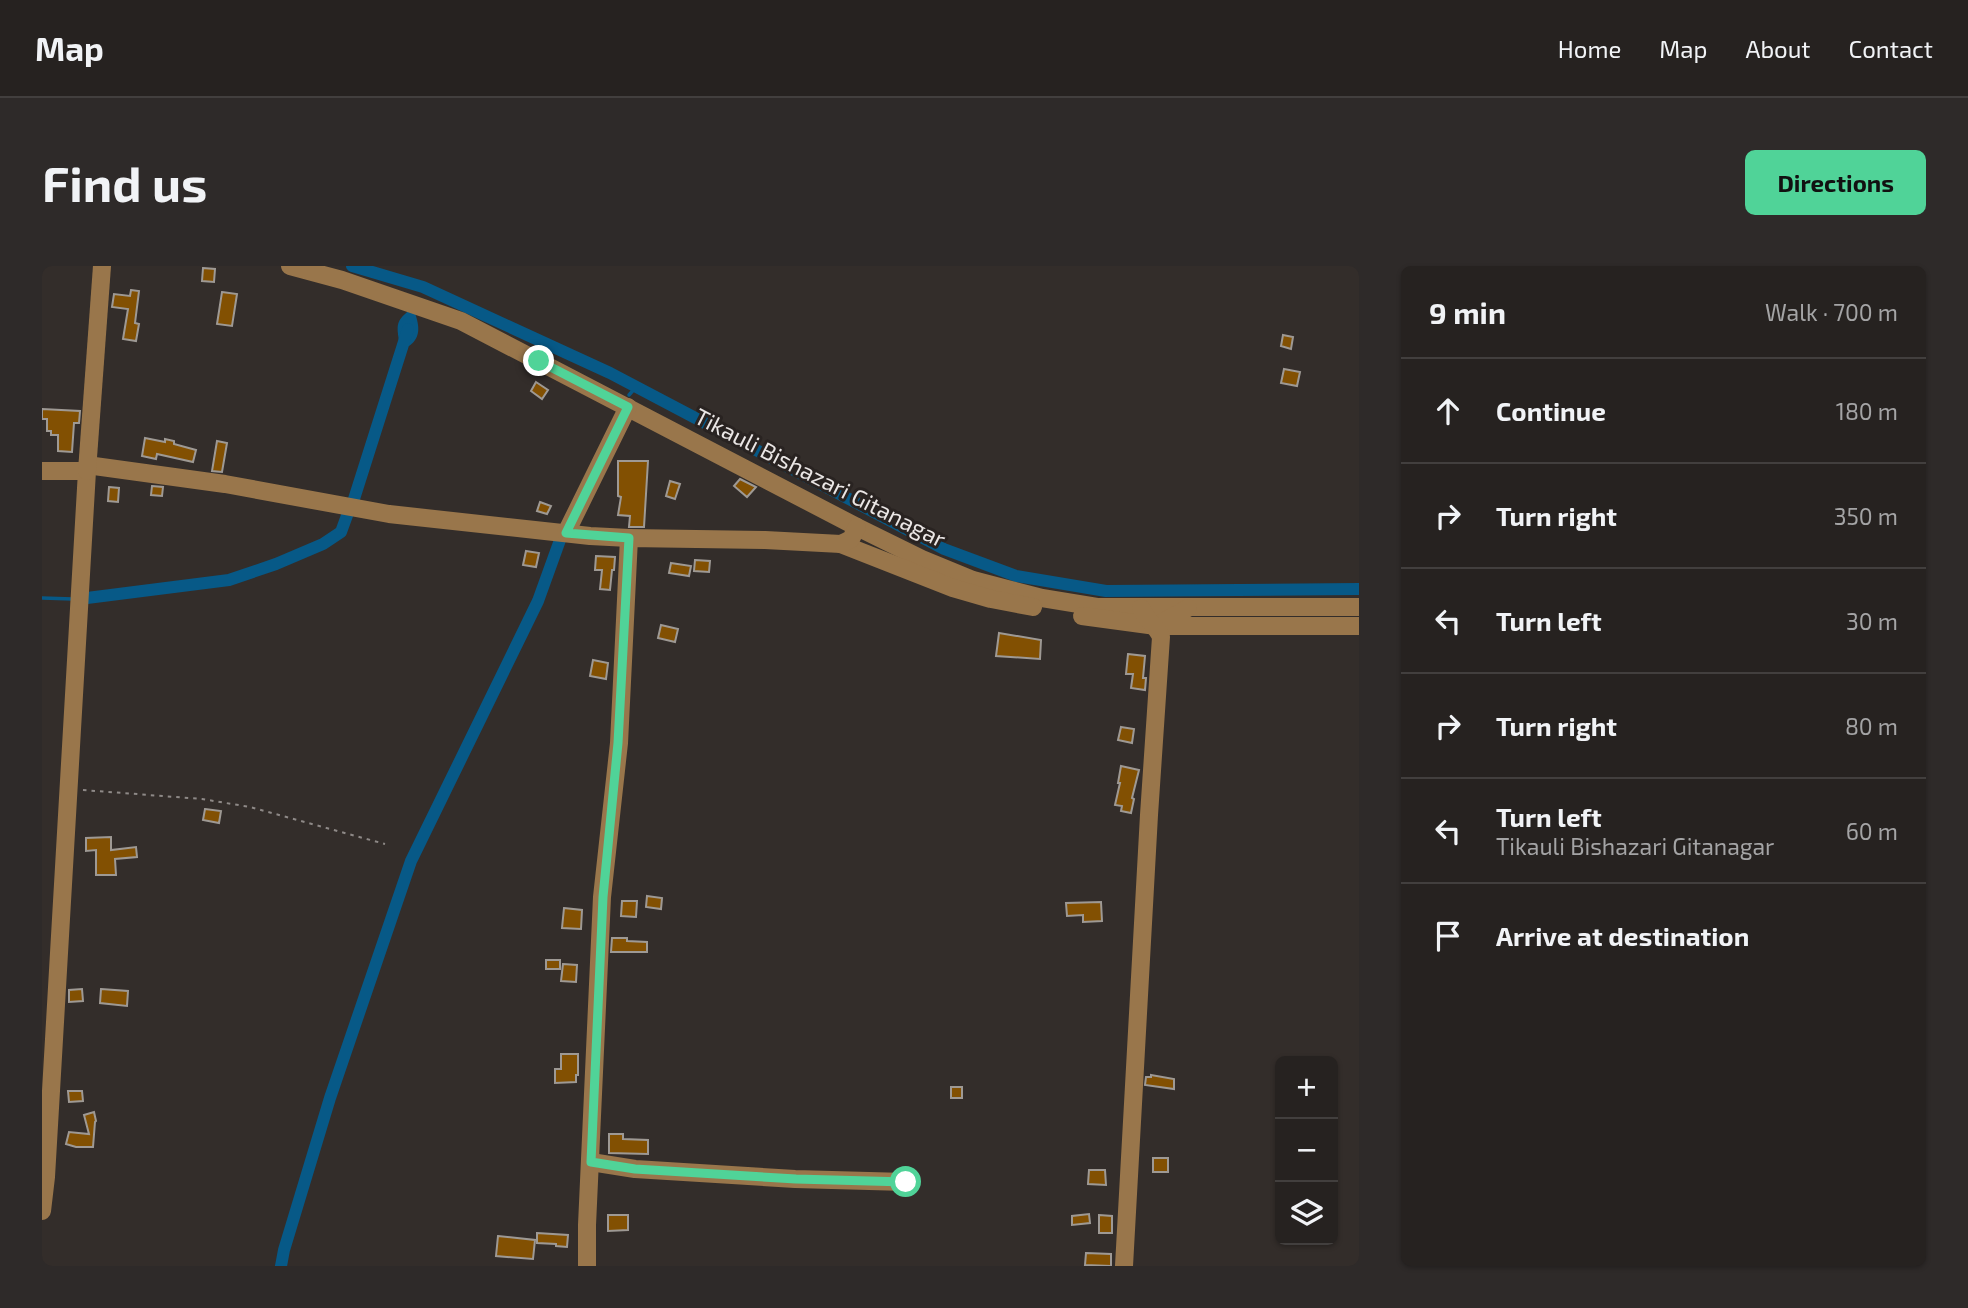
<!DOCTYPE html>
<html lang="en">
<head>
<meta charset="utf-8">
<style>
	body { margin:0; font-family:"Exo 2",sans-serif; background:#2e2a29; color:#f1f3f6 }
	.controls { position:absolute; right:21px; bottom:21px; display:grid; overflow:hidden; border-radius:10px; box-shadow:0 2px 5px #0004 }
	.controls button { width:63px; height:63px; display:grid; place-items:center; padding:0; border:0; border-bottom:2px solid #423f3e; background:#262220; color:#f1f3f6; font:35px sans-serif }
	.stop { position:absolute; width:21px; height:21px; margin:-16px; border:5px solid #50d398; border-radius:50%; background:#fff }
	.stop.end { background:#50d398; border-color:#fff; box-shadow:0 2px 7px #0008 }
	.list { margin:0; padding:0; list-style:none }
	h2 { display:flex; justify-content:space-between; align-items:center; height:91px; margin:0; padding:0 28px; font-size:30px }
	h2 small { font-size:23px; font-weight:400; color:#a4a4a5 }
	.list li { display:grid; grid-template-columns:46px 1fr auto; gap:21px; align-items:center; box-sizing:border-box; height:105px; padding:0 28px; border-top:2px solid #423f3e }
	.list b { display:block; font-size:26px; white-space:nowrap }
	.list p { margin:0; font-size:23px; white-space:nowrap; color:#a4a4a5 }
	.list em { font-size:23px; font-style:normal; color:#a4a4a5 }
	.icon { flex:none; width:38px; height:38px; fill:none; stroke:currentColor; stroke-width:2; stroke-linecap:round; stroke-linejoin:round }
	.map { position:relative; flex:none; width:1317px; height:1000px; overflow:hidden; border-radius:10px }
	header { display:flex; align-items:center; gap:42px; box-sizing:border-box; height:98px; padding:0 35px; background:#262220; border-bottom:2px solid #423f3e }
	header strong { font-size:33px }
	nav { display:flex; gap:38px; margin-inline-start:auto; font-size:24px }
	.intro { display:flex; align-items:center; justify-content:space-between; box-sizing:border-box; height:168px; padding:0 42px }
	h1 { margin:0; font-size:49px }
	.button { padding:18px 32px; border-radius:10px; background:#50d398; color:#111; font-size:24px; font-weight:700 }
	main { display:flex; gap:42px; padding:0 42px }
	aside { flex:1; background:#262220; border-radius:10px; box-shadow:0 2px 5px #0004 }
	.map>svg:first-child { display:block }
	.water { fill:#075987 }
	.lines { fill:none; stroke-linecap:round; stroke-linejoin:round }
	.stream { stroke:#075987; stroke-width:3.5 }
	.canal { stroke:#075987; stroke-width:12 }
	.building { fill:#825002; stroke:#9e9994; stroke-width:2 }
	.path { stroke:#8e8987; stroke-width:2; stroke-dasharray:3.5 5; stroke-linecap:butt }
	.minor { stroke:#99764b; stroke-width:18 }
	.route { stroke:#50d398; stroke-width:9 }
	.labels { text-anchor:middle; stroke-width:6; stroke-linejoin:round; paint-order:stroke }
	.street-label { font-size:23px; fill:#ebe7e6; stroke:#292321 }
</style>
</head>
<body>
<header>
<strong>Map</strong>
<nav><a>Home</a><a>Map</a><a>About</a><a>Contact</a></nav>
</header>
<div class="intro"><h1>Find us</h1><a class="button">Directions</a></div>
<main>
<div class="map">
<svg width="1317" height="1000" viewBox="0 0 1317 1000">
	<rect width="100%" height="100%" fill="#332d2a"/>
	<path class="water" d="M 369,43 L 372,44 C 377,58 380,71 367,80 L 357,75 C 354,57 355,54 369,43 Z"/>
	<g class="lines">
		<g class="stream">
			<polyline points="587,129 594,121"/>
			<polyline points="0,332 31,333"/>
		</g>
		<g class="canal">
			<polyline points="310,0 381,21 568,107 902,283 974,310 1064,325 1317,323"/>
			<polyline points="312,233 366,63"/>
			<polyline points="45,332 187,314 234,298 281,278 299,266 307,244"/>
			<polyline points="239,1000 242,984 288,832 369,595 496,335 518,274"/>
		</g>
	</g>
	<g class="building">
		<polygon points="161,2 173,3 172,16 160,15"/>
		<polygon points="89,24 97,25 93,57 97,58 94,75 81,73 86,43 70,41 72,28 88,30"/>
		<polygon points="180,26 195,28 190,60 175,58"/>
		<polygon points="1241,69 1251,71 1249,83 1239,80"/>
		<polygon points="1242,103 1258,106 1255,120 1239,117"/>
		<polygon points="494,116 506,124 500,133 489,125"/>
		<polygon points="0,143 38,145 37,157 32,157 30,186 16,185 16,169 9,169 9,165 5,165 5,153 0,153"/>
		<polygon points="103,172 123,176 123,173 132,175 132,178 154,184 151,196 115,188 114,193 100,190"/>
		<polygon points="175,175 185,177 180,206 170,205"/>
		<polygon points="576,195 606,195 602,261 587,261 588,250 576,249 579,231 576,230"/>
		<polygon points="698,213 714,221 705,231 692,220"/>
		<polygon points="628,215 638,218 633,233 624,230"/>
		<polygon points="110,220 121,221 120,230 109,229"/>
		<polygon points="67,221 77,222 76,236 66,235"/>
		<polygon points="498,236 509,240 505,248 495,245"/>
		<polygon points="484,285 497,287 494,301 481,299"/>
		<polygon points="554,290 573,291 572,304 570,304 568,324 558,323 560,304 553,304"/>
		<polygon points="653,294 668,295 667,306 652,305"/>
		<polygon points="629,297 649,300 647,310 627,307"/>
		<polygon points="619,359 636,363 633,376 616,372"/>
		<polygon points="957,367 999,374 998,393 954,390"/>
		<polygon points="1086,388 1103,390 1101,412 1104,412 1103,424 1089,422 1091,408 1084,408"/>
		<polygon points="551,394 566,397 564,413 548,410"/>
		<polygon points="1079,461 1092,463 1090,477 1076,474"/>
		<polygon points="1079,500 1097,504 1090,532 1092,533 1089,547 1079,545 1080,540 1073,539 1078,517 1076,517"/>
		<polygon points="163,543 179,545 177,557 161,554"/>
		<polygon points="69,571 69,584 94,581 95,591 73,593 74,609 54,609 54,584 44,585 44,572"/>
		<polygon points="605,630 620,632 619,643 604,641"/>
		<polygon points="580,635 595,635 594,651 579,650"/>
		<polygon points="1059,636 1060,655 1041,656 1041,649 1025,650 1024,637"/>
		<polygon points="522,642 540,644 539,663 520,662"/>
		<polygon points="570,672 585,672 585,675 605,676 605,686 569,686"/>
		<rect x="504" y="694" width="14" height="9"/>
		<polygon points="521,698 535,699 534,716 519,715"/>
		<polygon points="40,723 41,735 27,736 27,724"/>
		<polygon points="59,723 86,725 85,740 58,737"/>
		<polygon points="519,788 536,788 536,809 534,809 534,816 513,817 513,803 519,803"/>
		<polygon points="1109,809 1132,813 1132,823 1103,819 1104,811 1109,811"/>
		<rect x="909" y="821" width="11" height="11"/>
		<polygon points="26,825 40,825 41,835 27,836"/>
		<polygon points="52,846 54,855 53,856 51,881 34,881 24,878 27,866 47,868 42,849"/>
		<polygon points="567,868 581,868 581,873 606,874 606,888 567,887"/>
		<rect x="1111" y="892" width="15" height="14"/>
		<polygon points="1047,904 1063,904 1064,919 1046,918"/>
		<polygon points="1047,948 1048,957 1030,959 1030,950"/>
		<polygon points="566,949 586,949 586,964 566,965"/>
		<polygon points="1057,949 1070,950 1070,967 1057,967"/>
		<polygon points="495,967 526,969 525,981 514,980 514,978 495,977"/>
		<polygon points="456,970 493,974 491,993 454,990"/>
		<polygon points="1044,987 1069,988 1069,1000 1043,999"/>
	</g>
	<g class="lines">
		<polyline class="path" points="41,524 160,533 208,541 343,578"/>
		<g class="minor">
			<polyline points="248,0 300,14 419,55 815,261 880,293 931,314 1000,332 1055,341 1317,341"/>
			<polyline points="45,199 183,218 347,248 548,270 587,272"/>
			<polyline points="0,205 45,205 4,911 0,945"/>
			<polyline points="45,205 60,0"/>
			<polyline points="524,267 586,141"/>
			<polyline points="799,278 911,322 949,333 991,341"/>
			<polyline points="1040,350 1114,360 1146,342"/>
			<polyline points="1117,360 1317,360"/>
			<polyline points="549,896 593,903 753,913 864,916"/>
			<polyline points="545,1000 545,959 560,631 577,477 587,272 723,274 799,278 809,273 815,261"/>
			<path d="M 1082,1000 L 1107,549 L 1119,371 C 1114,359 1104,354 1099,342"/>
		</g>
	</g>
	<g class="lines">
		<polyline class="route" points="497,95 586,141 524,267 587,272 576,477 561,631 549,896 593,903 754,913 864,916"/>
	</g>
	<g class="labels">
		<g class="street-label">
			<text transform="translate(778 212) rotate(27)" y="8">Tikauli Bishazari Gitanagar</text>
		</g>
	</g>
</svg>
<div class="controls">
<button>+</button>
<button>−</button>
<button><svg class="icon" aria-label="layers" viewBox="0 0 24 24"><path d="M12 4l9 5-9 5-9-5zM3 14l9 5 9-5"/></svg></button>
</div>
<div class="stop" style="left:864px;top:916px"></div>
<div class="stop end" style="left:497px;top:95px"></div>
</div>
<aside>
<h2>9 min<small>Walk · 700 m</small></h2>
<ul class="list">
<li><svg class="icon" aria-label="ahead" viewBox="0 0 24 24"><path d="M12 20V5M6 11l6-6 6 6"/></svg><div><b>Continue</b></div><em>180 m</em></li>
<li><svg class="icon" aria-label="right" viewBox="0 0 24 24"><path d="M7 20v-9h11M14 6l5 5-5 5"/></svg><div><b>Turn right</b></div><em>350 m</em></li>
<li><svg class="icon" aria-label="left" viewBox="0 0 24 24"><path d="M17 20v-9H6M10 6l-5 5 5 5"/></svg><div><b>Turn left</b></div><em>30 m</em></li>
<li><svg class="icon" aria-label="right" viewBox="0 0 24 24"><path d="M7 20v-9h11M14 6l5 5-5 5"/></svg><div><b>Turn right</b></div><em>80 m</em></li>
<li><svg class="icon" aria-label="left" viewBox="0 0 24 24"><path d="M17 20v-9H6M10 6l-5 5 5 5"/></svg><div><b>Turn left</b><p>Tikauli Bishazari Gitanagar</p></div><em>60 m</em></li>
<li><svg class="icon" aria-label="arrive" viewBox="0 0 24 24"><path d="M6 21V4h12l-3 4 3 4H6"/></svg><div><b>Arrive at destination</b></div></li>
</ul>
</aside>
</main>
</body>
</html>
